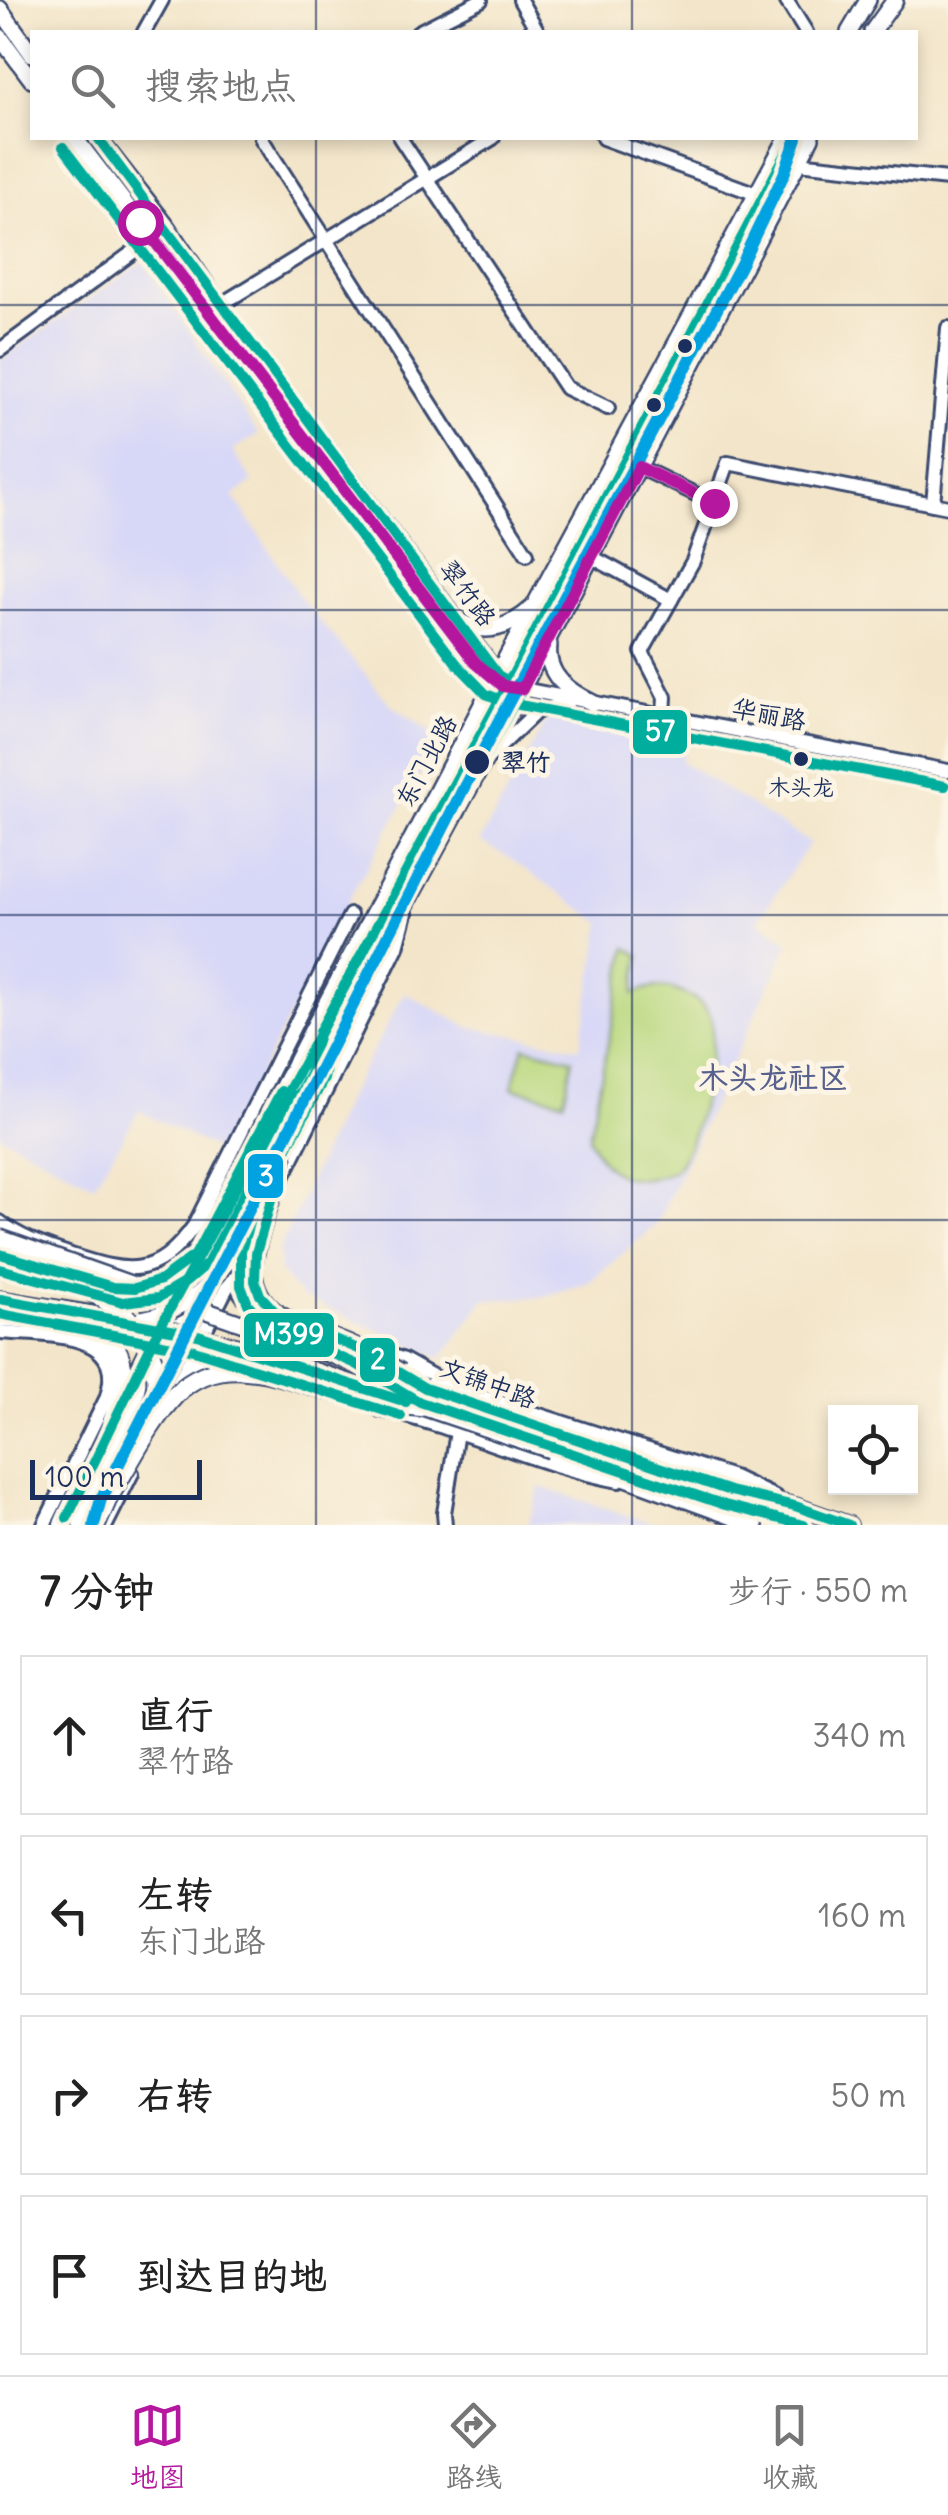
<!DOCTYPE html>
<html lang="zh">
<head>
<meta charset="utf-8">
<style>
	body { margin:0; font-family:Delius,"LXGW WenKai TC",sans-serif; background:#f6f6f6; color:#222 }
	.controls { position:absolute; right:30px; bottom:30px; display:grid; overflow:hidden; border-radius:0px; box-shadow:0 5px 15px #0003 }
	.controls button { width:90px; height:90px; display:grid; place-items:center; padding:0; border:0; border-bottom:2px solid #e0e0e0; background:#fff; color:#222; font:50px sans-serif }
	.scale { position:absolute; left:30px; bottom:25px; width:172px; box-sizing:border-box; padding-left:10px; border:5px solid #1b2f5e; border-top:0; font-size:28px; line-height:35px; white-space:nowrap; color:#1b2f5e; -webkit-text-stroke:8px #fcf5e5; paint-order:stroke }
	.stop { position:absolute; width:30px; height:30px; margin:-22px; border:8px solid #b5179e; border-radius:50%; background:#fff }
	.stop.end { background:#b5179e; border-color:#fff; box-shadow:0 2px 10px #0008 }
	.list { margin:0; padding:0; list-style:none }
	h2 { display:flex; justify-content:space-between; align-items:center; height:130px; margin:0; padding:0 40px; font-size:42px }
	h2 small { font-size:32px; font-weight:400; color:#767676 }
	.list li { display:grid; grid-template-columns:65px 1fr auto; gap:30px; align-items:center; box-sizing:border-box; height:160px; margin:0 20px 20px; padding:0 20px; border:2px solid #e0e0e0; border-radius:0px }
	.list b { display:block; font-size:38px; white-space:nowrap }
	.list p { margin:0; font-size:32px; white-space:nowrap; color:#767676 }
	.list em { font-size:32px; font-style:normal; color:#767676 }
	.icon { flex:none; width:55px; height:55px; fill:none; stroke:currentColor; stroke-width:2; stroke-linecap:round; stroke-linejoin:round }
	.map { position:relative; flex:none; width:948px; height:1525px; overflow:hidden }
	.search { position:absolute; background:#fff; box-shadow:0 5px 15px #0003; left:30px; right:30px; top:30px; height:110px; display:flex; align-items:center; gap:25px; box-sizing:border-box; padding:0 35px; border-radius:0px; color:#767676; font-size:38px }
	.sheet { height:850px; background:#fff }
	nav { display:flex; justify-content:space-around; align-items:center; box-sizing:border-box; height:140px; border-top:2px solid #e0e0e0; background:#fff; font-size:28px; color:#767676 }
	nav a { display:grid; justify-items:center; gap:5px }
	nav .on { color:#b5179e }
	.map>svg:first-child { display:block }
	.built { fill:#d7d7f8 }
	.grass { fill:#b9d87f; stroke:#6a846e; stroke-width:2.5 }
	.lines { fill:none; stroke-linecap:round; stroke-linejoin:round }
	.minor-casing { stroke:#3b4a6e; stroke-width:18 }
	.major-casing { stroke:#3b4a6e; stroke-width:20 }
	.highway-casing { stroke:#3b4a6e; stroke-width:22 }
	.minor { stroke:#fff; stroke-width:12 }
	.major { stroke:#fff; stroke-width:15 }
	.highway { stroke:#fff; stroke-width:18 }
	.major-bridge-casing { stroke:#3b4a6e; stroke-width:20; stroke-linecap:butt }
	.highway-bridge-casing { stroke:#3b4a6e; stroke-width:22; stroke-linecap:butt }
	.major-bridge { stroke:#fff; stroke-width:15 }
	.highway-bridge { stroke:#fff; stroke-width:18 }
	.bus-1-casing { stroke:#fcf5e5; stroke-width:18 }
	.bus-2-casing { stroke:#fcf5e5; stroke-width:18 }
	.bus-3-casing { stroke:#fcf5e5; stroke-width:18 }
	.bus-4-casing { stroke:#fcf5e5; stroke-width:18 }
	.bus-1 { stroke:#01ad9c; stroke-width:10 }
	.bus-2 { stroke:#01ad9c; stroke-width:10 }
	.bus-3 { stroke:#01ad9c; stroke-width:10 }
	.bus-4 { stroke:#01ad9c; stroke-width:10 }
	.metro-1-casing { stroke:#fcf5e5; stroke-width:20 }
	.metro-1 { stroke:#00a2e1; stroke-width:12 }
	.route { stroke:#b5179e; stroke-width:12 }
	.grid { fill:none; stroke:#1b2f5e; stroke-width:2.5; stroke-opacity:0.55 }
	.bus-dot { fill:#1b2f5e; stroke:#fcf5e5; stroke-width:4 }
	.labels { text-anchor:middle; stroke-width:10; stroke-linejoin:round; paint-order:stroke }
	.bus-label { font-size:22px; fill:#1b2f5e; stroke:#fcf5e5 }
	.street-label { font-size:25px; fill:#1b2f5e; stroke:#fcf5e5 }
	.stop-label { font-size:25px; font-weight:bold; fill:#1b2f5e; stroke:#fcf5e5; text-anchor:start }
	.quarter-label { font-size:30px; font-weight:bold; fill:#57608e; stroke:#fcf5e5 }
	.line-badge { stroke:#fcf5e5; stroke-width:4 }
	.badge-label { font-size:28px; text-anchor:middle; font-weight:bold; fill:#fff }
</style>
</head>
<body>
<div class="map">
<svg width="948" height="1525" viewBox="0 0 948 1525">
	<rect width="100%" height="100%" fill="#fcf5e5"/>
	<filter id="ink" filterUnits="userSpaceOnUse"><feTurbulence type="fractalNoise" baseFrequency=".01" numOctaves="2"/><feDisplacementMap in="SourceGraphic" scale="20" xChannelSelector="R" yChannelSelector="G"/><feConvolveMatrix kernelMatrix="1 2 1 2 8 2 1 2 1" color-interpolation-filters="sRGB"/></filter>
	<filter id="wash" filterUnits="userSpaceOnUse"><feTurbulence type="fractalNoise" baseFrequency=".0048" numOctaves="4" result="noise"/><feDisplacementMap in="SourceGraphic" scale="40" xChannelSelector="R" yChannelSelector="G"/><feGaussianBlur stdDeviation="2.25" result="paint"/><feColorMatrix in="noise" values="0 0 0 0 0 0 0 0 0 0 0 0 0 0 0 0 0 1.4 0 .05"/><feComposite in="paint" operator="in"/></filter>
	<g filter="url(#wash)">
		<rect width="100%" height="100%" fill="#f3e5c9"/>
		<g class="built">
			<polygon points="143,262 258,434 232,451 253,482 233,496 302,600 391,705 440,739 355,888 220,1151 139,1111 94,1185 0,1135 0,360"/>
			<polygon points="554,707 600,720 684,736 682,762 810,843 758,921 789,943 656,1225 588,1283 541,1297 484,1300 441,1358 302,1297 280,1272 279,1250 348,1096 405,993 468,1027 580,1048 602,923 508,857 480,842"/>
			<polygon points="540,1487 657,1525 528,1525"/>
		</g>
		<g class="grass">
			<path d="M 627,948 L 640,955 L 634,994 C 647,986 664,985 678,991 C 690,996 703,1002 709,1014 C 721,1037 696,1151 675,1169 C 668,1175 657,1177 647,1178 C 616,1182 600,1164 589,1138 Z"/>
			<polygon points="524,1047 573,1059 564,1101 512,1088"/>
		</g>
	</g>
	<g filter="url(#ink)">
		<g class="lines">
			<g class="minor-casing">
				<g id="minor">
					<polyline points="520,0 538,32"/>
					<polyline points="786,0 806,32"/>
					<polyline points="144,32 162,0"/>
					<polyline points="418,32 481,0"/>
					<polyline points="261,138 527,554"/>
					<polyline points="400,138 566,388 608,408"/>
					<polyline points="603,138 754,193"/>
					<polyline points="798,163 948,179"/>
					<polyline points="220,305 493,138"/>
					<polyline points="0,350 152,238"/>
					<polyline points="639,467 714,503"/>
					<polyline points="933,504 948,328"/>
					<polyline points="592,557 671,600 693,561 728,463 948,507"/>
					<polyline points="522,689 948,771"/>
					<polyline points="664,716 665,697 642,652 671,600"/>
					<polyline points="485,761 536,712 568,702"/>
					<polyline points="284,1175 397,947 406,913"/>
					<path d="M 0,1222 C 22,1239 46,1246 71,1255 C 128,1274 156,1279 194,1226 L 350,915"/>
					<path d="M 234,1276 C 239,1302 256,1307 278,1315"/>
					<path d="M 0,1332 C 46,1336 130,1329 106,1399 L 44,1525"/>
					<polyline points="367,1347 404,1360 452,1387 733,1477 775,1497"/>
					<polyline points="186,1371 201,1363 226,1367"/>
					<polyline points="173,1393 257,1229"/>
					<path d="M 380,1410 C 461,1427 537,1466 619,1481"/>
					<polyline points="106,1525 132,1473"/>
					<polyline points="445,1525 444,1513 457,1432"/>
				</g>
			</g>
			<g class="major-casing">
				<g id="major">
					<polyline points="0,9 32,54"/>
					<polyline points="849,32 868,0"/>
					<polyline points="872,32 895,0"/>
					<polyline points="0,37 32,80"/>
					<polyline points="75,138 469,655 495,682 522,689"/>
					<polyline points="98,138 165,224 220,305 497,674"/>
					<path d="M 461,622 C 485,636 511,627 531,609"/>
					<path d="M 549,644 C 545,675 568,691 593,703"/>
					<polyline points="285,1152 324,1079 330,1052"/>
					<path d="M 48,1266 C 104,1283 138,1305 188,1260"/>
					<polyline points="0,1299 128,1320"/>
					<polyline points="425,1388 730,1491 795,1506 849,1525"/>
					<polyline points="121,1404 195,1255 513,645 787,138"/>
					<polyline points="550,1450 755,1525"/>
					<polyline points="81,1525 171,1338 483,763 811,138"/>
				</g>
			</g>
			<g class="highway-casing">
				<g id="highway">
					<polyline points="0,1264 41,1272"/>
					<path d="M 0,1317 C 30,1319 64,1320 93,1331 C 168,1361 79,1480 63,1525"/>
				</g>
			</g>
			<use href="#minor" class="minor"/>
			<use href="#major" class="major"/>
			<use href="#highway" class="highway"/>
			<g class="major-bridge-casing">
				<g id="major-bridge">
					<path d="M 285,1152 C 278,1189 258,1229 254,1264 C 250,1317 309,1327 346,1343 C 365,1351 383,1361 401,1372"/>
					<polyline points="0,1238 425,1388"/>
					<polyline points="0,1247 41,1272"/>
					<path d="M 142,1319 C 218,1306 243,1236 274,1174"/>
					<polyline points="128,1320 256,1351 550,1450"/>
				</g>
			</g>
			<g class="highway-bridge-casing">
				<g id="highway-bridge">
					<path d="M 41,1272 C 87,1288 125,1301 148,1348 C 153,1360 158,1373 156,1386 C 154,1404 143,1422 136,1438"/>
					<path d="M 108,1498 C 129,1465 149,1422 176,1394 C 224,1345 290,1382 345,1395 C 369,1401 396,1405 421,1407"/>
					<polyline points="96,1525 112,1489"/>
				</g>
			</g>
			<use href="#major-bridge" class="major-bridge"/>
			<use href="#highway-bridge" class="highway-bridge"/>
			<g class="bus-1-casing">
				<g id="bus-1">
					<polyline points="98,138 498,675 522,689 332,1039 324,1079 285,1152 256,1253 255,1281 260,1295 278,1315 363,1351 425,1388 730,1491 795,1506 849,1525"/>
					<polyline points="0,1254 113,1287 135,1288 161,1280 195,1255 281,1091"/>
					<polyline points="0,1299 198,1335 406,1402"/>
				</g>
			</g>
			<g class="bus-2-casing">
				<g id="bus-2">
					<polyline points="794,138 509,682 319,1032 310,1074 271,1146 241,1251 241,1286 248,1304 267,1325 356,1364 420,1402 725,1505 804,1525"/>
					<polyline points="0,1269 123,1302 158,1298 187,1281 207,1264 296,1095"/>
					<polyline points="0,1314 194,1350 401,1416"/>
				</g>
			</g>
			<g class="bus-3-casing">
				<polyline id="bus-3" points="67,1518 158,1331 470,756 794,138"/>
			</g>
			<g class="bus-4-casing">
				<polyline id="bus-4" points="63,147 457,664 486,694 509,703 945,786"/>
			</g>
			<use href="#bus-1" class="bus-1"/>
			<use href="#bus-2" class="bus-2"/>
			<use href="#bus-3" class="bus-3"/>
			<use href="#bus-4" class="bus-4"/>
			<g class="metro-1-casing">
				<polyline id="metro-1" points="94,1525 101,1499 477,762 741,264 784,174 797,138"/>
			</g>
			<use href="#metro-1" class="metro-1"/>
		</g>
	</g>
	<g class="lines" filter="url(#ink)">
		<polyline class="route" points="140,222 476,663 503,686 522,689 639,467 714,503"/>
	</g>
	<path class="grid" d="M 316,0 L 316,32M 632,0 L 632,32M 316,138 L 316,1525M 632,138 L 632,1525M 0,305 L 948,305M 0,610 L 948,610M 0,915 L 948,915M 0,1220 L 948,1220"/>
	<g class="bus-dot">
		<circle cx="685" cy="346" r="9"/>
		<circle cx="654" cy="405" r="9"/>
		<circle cx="801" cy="759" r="9"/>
		<circle cx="477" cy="762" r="14"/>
	</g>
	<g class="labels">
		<g class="bus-label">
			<text x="801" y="795">木头龙</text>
		</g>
		<g class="street-label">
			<text transform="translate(468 593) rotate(53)" y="9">翠竹路</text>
			<text transform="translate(769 714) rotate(11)" y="9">华丽路</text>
			<text transform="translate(426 761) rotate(-62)" y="9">东门北路</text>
			<text transform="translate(488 1383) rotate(20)" y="9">文锦中路</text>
		</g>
		<g class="stop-label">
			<text x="501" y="771">翠竹</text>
		</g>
		<g class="quarter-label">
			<text x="773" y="1088">木头龙社区</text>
		</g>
	</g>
	<g class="line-badge">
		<rect x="631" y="708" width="58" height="48" rx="10" fill="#01ad9c"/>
		<rect x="246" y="1152" width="39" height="48" rx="10" fill="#00a2e1"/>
		<rect x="242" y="1311" width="94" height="48" rx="10" fill="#01ad9c"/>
		<rect x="358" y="1336" width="39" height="48" rx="10" fill="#01ad9c"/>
	</g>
	<g class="badge-label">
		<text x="660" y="741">57</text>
		<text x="266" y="1186">3</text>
		<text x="289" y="1344">M399</text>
		<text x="378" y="1369">2</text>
	</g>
</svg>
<div class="controls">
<button><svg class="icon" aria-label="locate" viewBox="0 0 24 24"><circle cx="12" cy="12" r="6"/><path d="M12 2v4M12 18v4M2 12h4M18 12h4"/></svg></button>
</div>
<div class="scale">100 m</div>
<div class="stop" style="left:140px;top:222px"></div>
<div class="stop end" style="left:714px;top:503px"></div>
<div class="search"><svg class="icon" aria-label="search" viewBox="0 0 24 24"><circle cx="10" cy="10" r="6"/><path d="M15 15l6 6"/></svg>搜索地点</div>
</div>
<section class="sheet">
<h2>7 分钟<small>步行 · 550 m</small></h2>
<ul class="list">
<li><svg class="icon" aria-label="ahead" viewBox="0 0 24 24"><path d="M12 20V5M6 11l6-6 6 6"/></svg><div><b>直行</b><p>翠竹路</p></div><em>340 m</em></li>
<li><svg class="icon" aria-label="left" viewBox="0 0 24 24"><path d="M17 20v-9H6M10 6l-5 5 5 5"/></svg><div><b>左转</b><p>东门北路</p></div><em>160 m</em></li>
<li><svg class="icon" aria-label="right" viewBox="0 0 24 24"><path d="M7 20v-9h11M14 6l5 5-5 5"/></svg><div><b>右转</b></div><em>50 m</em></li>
<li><svg class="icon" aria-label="arrive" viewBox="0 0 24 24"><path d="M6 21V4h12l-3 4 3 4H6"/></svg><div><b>到达目的地</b></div></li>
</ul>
</section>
<nav>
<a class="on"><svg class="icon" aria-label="map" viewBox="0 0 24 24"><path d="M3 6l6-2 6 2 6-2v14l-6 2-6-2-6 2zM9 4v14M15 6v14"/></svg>地图</a>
<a><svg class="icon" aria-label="directions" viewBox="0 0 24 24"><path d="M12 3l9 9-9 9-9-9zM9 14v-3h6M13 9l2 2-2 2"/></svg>路线</a>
<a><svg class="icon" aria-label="saved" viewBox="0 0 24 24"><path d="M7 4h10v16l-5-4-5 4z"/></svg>收藏</a>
</nav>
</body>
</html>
